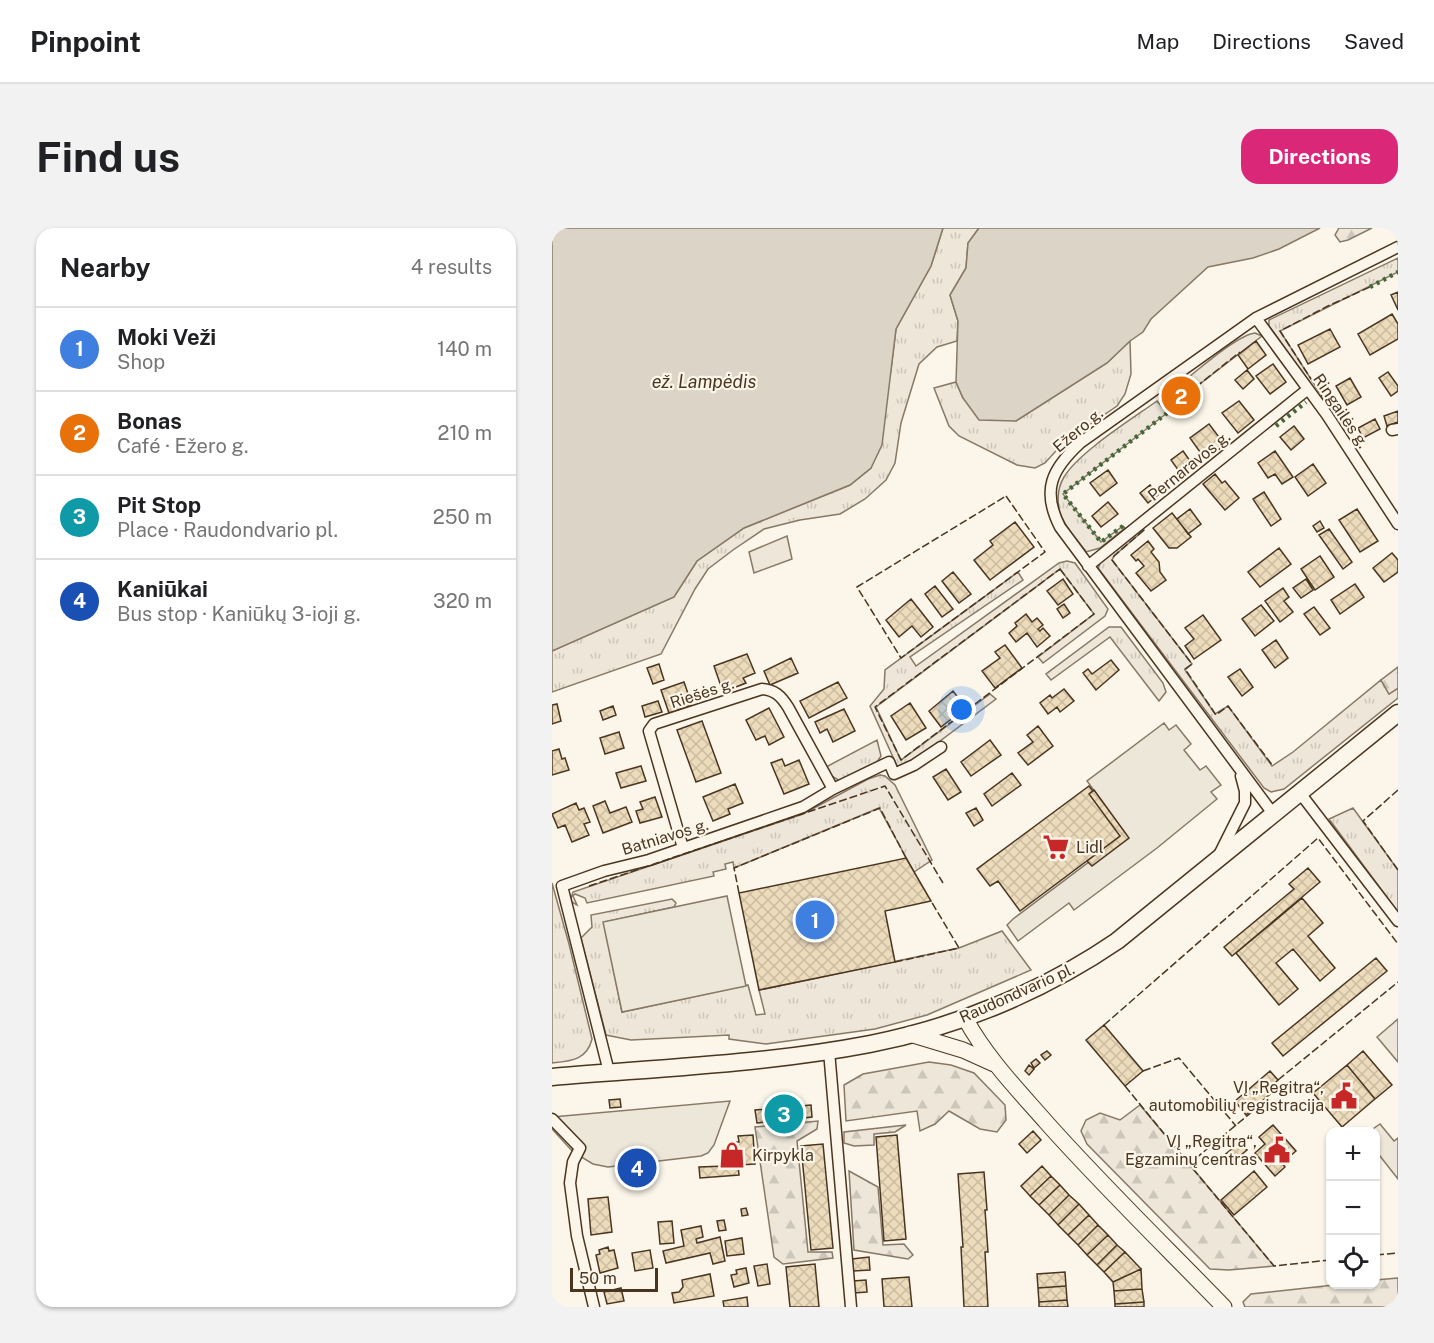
<!DOCTYPE html>
<html lang="en">
<head>
<meta charset="utf-8">
<style>
	body { margin:0; font-family:"Public Sans",sans-serif; background:#f2f2f2; color:#202124 }
	.controls { position:absolute; right:18px; bottom:18px; display:grid; overflow:hidden; border-radius:12px; box-shadow:0 2px 4px #0004 }
	.controls button { width:54px; height:54px; display:grid; place-items:center; padding:0; border:0; border-bottom:2px solid #e0e0e0; background:#fff; color:#202124; font:30px sans-serif }
	.scale { position:absolute; left:18px; bottom:15px; width:88px; box-sizing:border-box; padding-left:6px; border:3px solid #4a3520; border-top:0; font-size:16px; line-height:21px; white-space:nowrap; color:#4a3520; -webkit-text-stroke:4px #fbf6e9; paint-order:stroke }
	.you { position:absolute; left:410px; top:482px; width:21px; height:21px; margin:-15px; border:4px solid #fff; border-radius:50%; background:#1a73e8; box-shadow:0 0 0 9px #1a73e833 }
	.badge { display:grid; place-items:center; width:39px; height:39px; border-radius:50%; background:#db2777; color:#fff; font-size:20px; font-weight:700 }
	.pin { position:absolute; translate:-50% -50%; border:3px solid #fff; box-shadow:0 2px 6px #0006 }
	.list { margin:0; padding:0; list-style:none }
	h2 { display:flex; justify-content:space-between; align-items:center; height:78px; margin:0; padding:0 24px; font-size:26px }
	h2 small { font-size:20px; font-weight:400; color:#757577 }
	.list li { display:grid; grid-template-columns:39px 1fr auto; gap:18px; align-items:center; box-sizing:border-box; height:84px; padding:0 24px; border-top:2px solid #e0e0e0 }
	.list b { display:block; font-size:22px; white-space:nowrap }
	.list p { margin:0; font-size:20px; white-space:nowrap; color:#757577 }
	.list em { font-size:20px; font-style:normal; color:#757577 }
	.icon { flex:none; width:33px; height:33px; fill:none; stroke:currentColor; stroke-width:2; stroke-linecap:round; stroke-linejoin:round }
	.map { position:relative; flex:none; width:846px; height:1079px; overflow:hidden; border-radius:18px }
	header { display:flex; align-items:center; gap:36px; box-sizing:border-box; height:84px; padding:0 30px; background:#fff; border-bottom:2px solid #e0e0e0 }
	header strong { font-size:28px }
	nav { display:flex; gap:33px; margin-inline-start:auto; font-size:21px }
	.intro { display:flex; align-items:center; justify-content:space-between; box-sizing:border-box; height:144px; padding:0 36px }
	h1 { margin:0; font-size:42px }
	.button { padding:15px 27px; border-radius:18px; background:#db2777; color:#fff; font-size:21px; font-weight:700 }
	main { display:flex; gap:36px; padding:0 36px }
	aside { flex:1; background:#fff; border-radius:18px; box-shadow:0 2px 4px #0004 }
	.map>svg:first-child { display:block }
	.grass { fill:url(#grass-tufts); stroke:#887966; stroke-width:1.5 }
	.forest { fill:url(#forest-firs); stroke:#887966; stroke-width:1.5 }
	.garden { fill:#ede6d9; stroke:#887966; stroke-width:1.5 }
	.parking { fill:#ede7d9; stroke:#887966; stroke-width:1.5 }
	.water { fill:#dcd4c6; stroke:#887966; stroke-width:1.5 }
	.building { fill:url(#building-cross-hatch); stroke:#4a3520; stroke-width:1.5 }
	.lines { fill:none; stroke-linecap:round; stroke-linejoin:round }
	.minor-casing { stroke:#4a3520; stroke-width:13 }
	.secondary-casing { stroke:#4a3520; stroke-width:17 }
	.primary-casing { stroke:#4a3520; stroke-width:19 }
	.minor { stroke:#fbf6e9; stroke-width:10 }
	.secondary { stroke:#fbf6e9; stroke-width:15 }
	.primary { stroke:#fbf6e9; stroke-width:16 }
	.hedge { stroke:#436837; stroke-width:4.5; stroke-dasharray:3 4.5; stroke-linecap:butt }
	.fence { stroke:#4a3520; stroke-width:1.5; stroke-dasharray:8 3; stroke-linecap:butt }
	.labels { text-anchor:middle; dominant-baseline:central; stroke-width:4.5; stroke-linejoin:round; paint-order:stroke }
	.street-label { font-size:16px; fill:#4a3520; stroke:#fbf6e9 }
	.poi-label { font-size:16px; fill:#4a3520; stroke:#fbf6e9; text-anchor:start }
	.water-label { font-size:18px; font-style:italic; fill:#4a3520; stroke:#fbf6e9 }
</style>
</head>
<body>
<header>
<strong>Pinpoint</strong>
<nav><a>Map</a><a>Directions</a><a>Saved</a></nav>
</header>
<div class="intro"><h1>Find us</h1><a class="button">Directions</a></div>
<main>
<aside>
<h2>Nearby<small>4 results</small></h2>
<ul class="list">
<li><span class="badge" style="background:#3f7fe0">1</span><div><b>Moki Veži</b><p>Shop</p></div><em>140 m</em></li>
<li><span class="badge" style="background:#e8710a">2</span><div><b>Bonas</b><p>Café · Ežero g.</p></div><em>210 m</em></li>
<li><span class="badge" style="background:#0f9aa8">3</span><div><b>Pit Stop</b><p>Place · Raudondvario pl.</p></div><em>250 m</em></li>
<li><span class="badge" style="background:#1a4fb4">4</span><div><b>Kaniūkai</b><p>Bus stop · Kaniūkų 3-ioji g.</p></div><em>320 m</em></li>
</ul>
</aside>
<div class="map">
<svg width="846" height="1079" viewBox="0 0 846 1079">
	<defs>
		<pattern id="grass-tufts" width="24" height="20" patternUnits="userSpaceOnUse" patternTransform="scale(1.5)"><rect width="24" height="20" fill="#ede6d9"/><path d="M3 7l-1-3M5 7V3M7 7l1-3M15 17l-1-3M17 17v-4M19 17l1-3" fill="none" stroke="#cdc6ba"/></pattern>
		<pattern id="forest-firs" width="22" height="20" patternUnits="userSpaceOnUse" patternTransform="scale(1.5)"><rect width="22" height="20" fill="#ede6d9"/><path d="M5 1l3.5 6h-7zM16 11l3.5 6h-7z" fill="#cdc6ba"/></pattern>
		<pattern id="building-cross-hatch" width="8" height="8" patternUnits="userSpaceOnUse" patternTransform="scale(1.5)"><rect width="8" height="8" fill="#ecdcbc"/><path d="M0 0l8 8M0 8l8-8" fill="none" stroke="#ccbda1"/></pattern>
	</defs>
	<rect width="100%" height="100%" fill="#fbf6e9"/>
	<path class="grass" d="M391 0H427L416 15 414 40 398 67 406 93 405 113 385 119 367 136 349 195 343 235 334 252 313 271 288 286 248 292 212 301 181 322 156 341 143 361 109 426 0 464V423L122 369 145 333 192 300 298 257 319 240 339 142 344 101 379 38Z
		M846 30V44L728 103 779 182 775 180 717 98V92Z
		M703 105 710 108 635 166 628 156C644 144 685 107 703 105Z
		M578 113 579 146 573 166 565 178 512 214 493 235 483 240 465 237 407 208 397 198 382 160 404 154 411 170 464 193 555 135Z
		M605 173 615 185 511 266 549 314 571 298 573 300 548 320 534 324C525 311 510 296 507 281 505 270 506 259 512 249 527 224 580 191 605 173Z
		M590 299 592 302 562 328 560 332 640 436 633 442 663 486 676 478 720 538 741 524 829 452 837 466 846 460V470L732 561 719 564 712 560 546 340 550 331Z
		M515 333 523 335 556 381 553 388 491 435 486 429 542 386 508 341 324 479 349 532 438 466 444 471 360 534 350 539 345 538 318 478 332 461 333 442 466 344 471 352 358 429 364 438 507 335Z
		M557 399H569L611 455 614 464 607 473 558 409 499 452 494 446Z
		M325 512 329 528 325 534 288 553 278 547 274 539Z
		M328 547 333 548 343 557 380 632 362 644 327 580 182 640 181 634 173 636 174 641 161 644 162 648 35 675 33 670 23 666 21 668 25 677 18 673 21 664 251 586 316 551Z
		M801 580 846 642V684L777 591Z
		M0 655 17 716 40 811C35 832 19 833 0 835Z
		M120 671 124 675 122 679 52 694 70 784 196 757 204 787 213 786 207 762 407 720 450 703 479 742 375 787 323 801 214 816 177 811V807L79 812 54 807 29 710 40 699 39 687Z"/>
	<path class="forest" d="M787 0H820L796 12 788 14 783 7Z
		M846 439V460L837 466 829 452Z
		M377 834 399 837 422 845 453 877 454 892 445 904 428 901 397 883 383 896 368 903 365 883 294 893 292 857 311 846Z
		M588 877 722 1038 677 1042 658 1041 535 916 529 903 534 892 548 885 568 892Z
		M266 893 265 901 245 913 256 1024H280L281 1030 231 1036 222 1029 203 899Z
		M354 897 343 904 322 906V917L302 918 292 915V904Z
		M297 943 326 959 331 1017 352 1016 361 1027 356 1031 302 1022Z
		M846 1050V1079H693L691 1074 699 1066 782 1057 824 1056V1052Z"/>
	<path class="garden" d="M235 308 240 331 202 345 197 324Z"/>
	<path class="parking" d="M612 495 617 502 624 497 639 516 632 522 648 542 654 538 669 557 659 564 665 571 605 620 522 682 517 675 466 713 455 697 461 691 574 606 535 553Z
		M175 668 194 758 70 784 51 694Z
		M846 791V834L825 809Z
		M178 873 162 917 156 925 149 928 56 939 41 936 21 924 0 901V889Z
		M828 896 842 913 846 910V951L824 923V904L818 903Z"/>
	<path class="water" d="M0 0H391L379 38 344 101 330 217 319 240 298 257 192 300 145 333 122 369 0 423Z
		M427 0H768L727 21 701 30 656 39 599 91 591 104 578 113 555 135 464 193 427 192 411 170 404 154 406 93 398 67 414 40 416 15Z"/>
	<path class="building" d="M846 64V82L839 67Z
		M840 86 846 96V111L818 127 806 106Z
		M778 101 788 119 756 136 746 117Z
		M704 113 714 127 696 141 686 127Z
		M721 136 734 154 718 166 704 148Z
		M695 142 702 151 691 161 683 152Z
		M836 144 846 158V163L839 168 827 150Z
		M798 150 809 169 795 177 784 158Z
		M635 166 646 178 632 189 622 176Z
		M687 173 702 192 686 205 670 185Z
		M846 183V194L835 198 832 188Z
		M823 191 828 201 811 210 806 200Z
		M657 196 673 217 653 231 638 210Z
		M742 198 752 211 739 222 728 209Z
		M631 223 641 237 629 246 619 232Z
		M723 223 741 249 730 256 723 246 716 250 706 235Z
		M761 236 774 255 756 268 743 249Z
		M556 242 565 255 548 268 538 255Z
		M663 246 670 255 673 253 687 270 673 282 651 256Z
		M598 257 606 267 596 275 588 265Z
		M712 264 729 291 719 298 701 271Z
		M556 274 566 286 549 299 540 288Z
		M638 281 649 296 636 306 625 291Z
		M805 281 826 313 808 324 787 292Z
		M620 285 639 309 625 320H617L601 300Z
		M768 293 772 300 765 304 761 298Z
		M463 294 482 319 438 352 422 332 441 317 438 313Z
		M777 301 800 334 791 341 767 307Z
		M596 313 602 321 599 324 607 334 608 344 614 352 599 363 584 345 592 338 586 331 584 333 579 327Z
		M727 320 739 336 708 359 696 344Z
		M840 325 846 332V344L832 354 821 340Z
		M768 328 782 349 763 362 749 341Z
		M401 344 419 366 407 375 390 353Z
		M511 351 521 366 506 377 495 363Z
		M754 351 761 362 749 370 741 360Z
		M803 356 812 369 788 386 779 372Z
		M383 358 401 381 390 389 373 366Z
		M731 360 737 369 732 373 741 384 728 394 713 373Z
		M359 371 381 399 369 409 360 398 347 409 334 392Z
		M512 376 518 385 511 390 505 381Z
		M709 377 722 393 703 408 690 391Z
		M762 379 778 400 768 407 752 386Z
		M474 386 480 394 485 390 491 397 486 401 488 403 491 400 498 408 485 419 475 405 464 414 457 405 465 398 463 395Z
		M651 387 669 412 642 431 633 418 642 411 633 400Z
		M724 412 736 430 723 440 710 422Z
		M453 417 470 440 443 460 430 443 448 430 443 424Z
		M195 426 203 445 191 450 194 455 171 464 162 438Z
		M239 430 246 445 218 457 212 443Z
		M559 432 567 442 544 462 531 445 536 441 540 446Z
		M107 436 112 452 101 456 95 440Z
		M688 441 701 459 690 468 676 449Z
		M132 454 140 477 117 485 109 462Z
		M286 454 295 470 257 490 248 473Z
		M512 461 522 473 508 484 505 479 496 486 488 475 498 467 500 470Z
		M401 463 414 480 389 499 377 483Z
		M106 473 110 484 93 489 90 478Z
		M358 475 374 500 354 512 339 488Z
		M5 476 9 493 0 496V477Z
		M61 478 64 487 51 492 48 483Z
		M217 480 232 509 217 517 213 508 204 512 194 492Z
		M292 481 303 503 281 514 275 501 268 505 263 494Z
		M150 493 169 545 144 554 125 502Z
		M486 498 501 518 476 537 466 525 481 514 475 507Z
		M67 504 72 520 53 526 48 510Z
		M438 512 449 527 419 548 409 534Z
		M7 521 10 531 13 530 17 542 0 547V523Z
		M230 531 233 538 247 532 257 556 232 566 219 535Z
		M89 538 94 553 69 560 64 545Z
		M394 541 409 564 396 572 381 549Z
		M460 545 469 557 440 578 432 566Z
		M183 556 191 575 176 581 178 586 161 593 151 569Z
		M537 558 541 563 537 566 568 608 468 683 446 653 438 658 425 641Z
		M542 562 577 610 540 638 535 633 568 608 537 566Z
		M103 569 110 589 88 595 84 583 91 581 88 574Z
		M53 573 58 585 74 579 80 594 51 605 41 578Z
		M24 575 27 582 32 580 38 594 32 596 37 607 20 614 13 597 6 600 0 586Z
		M424 580 431 592 422 598 414 585Z
		M354 630 379 673 333 683 343 734 207 762 187 665Z
		M756 640 768 654 680 728 672 719 742 661 737 656Z
		M750 670 771 695 756 708 783 740 768 753 741 721 724 735 746 761 727 777 684 725Z
		M824 730 835 743 731 828 720 815Z
		M552 797 591 843 573 858 534 812Z
		M495 823 499 827 493 832 489 827Z
		M811 823 840 857 823 871 795 837Z
		M484 831 488 835 482 840 479 835Z
		M477 837 482 841 477 847 473 843Z
		M795 837 823 871 790 899 761 865Z
		M718 843 726 852 720 858 723 862 694 887 683 873Z
		M68 871 69 879 58 880 57 872Z
		M259 877 260 889 205 895 203 882Z
		M721 897 744 923 730 935 733 939 723 948 703 925 713 916 707 909Z
		M481 903 489 912 475 925 467 916Z
		M201 907 203 936 186 937 187 947 148 950 147 939 174 938 173 920H183L182 914H187L186 908Z
		M345 907 354 1011 332 1013 324 909Z
		M688 914 695 922 677 937 670 929Z
		M271 916 281 1020 259 1022 249 918Z
		M490 938 499 948 478 968 469 958Z
		M702 943 715 959 682 987 669 972Z
		M432 944 435 982H433L436 1024H433L436 1079H412L409 1019H411L406 946Z
		M499 948 508 957 487 977 478 968Z
		M508 957 517 967 497 987 487 977Z
		M517 967 527 976 506 997 497 987Z
		M56 969 60 1004 39 1007 36 971Z
		M527 976 537 987 516 1007 506 997Z
		M194 980 196 987 190 988 189 981Z
		M537 987 546 997 526 1017 516 1007Z
		M172 992 174 1002 167 1003 165 993Z
		M120 993 122 1015 108 1016 106 994Z
		M546 997 556 1007 535 1027 526 1017Z
		M149 998 151 1009 144 1011 145 1015 168 1009 173 1033 161 1036 158 1025 114 1035 111 1023 132 1018 129 1002Z
		M556 1007 565 1017 545 1037 535 1027Z
		M190 1010 192 1026 175 1028 173 1013Z
		M565 1017 573 1024 552 1044 545 1037Z
		M56 1019 57 1023 62 1022 66 1040 48 1045 44 1027 48 1026 47 1022Z
		M98 1022 101 1040 83 1043 80 1025Z
		M573 1024 589 1041 561 1054 552 1044Z
		M317 1029 318 1042 301 1043 300 1031Z
		M215 1036 218 1056 206 1058 202 1038Z
		M263 1036 267 1079H238L234 1039Z
		M194 1040 197 1055 182 1059 179 1047 185 1046 184 1042Z
		M589 1041 590 1061 562 1063 561 1054Z
		M513 1044 514 1058 486 1060 485 1046Z
		M158 1046 162 1068 122 1075 120 1065 127 1064 131 1059 130 1052Z
		M357 1049 360 1079H332L330 1051Z
		M314 1052 315 1064 302 1065 301 1053Z
		M514 1058 515 1072 487 1074 486 1060Z
		M69 1060 72 1073 55 1076 52 1064Z
		M590 1061 592 1074 563 1076 562 1063Z
		M195 1069 196 1079H172L171 1073Z
		M515 1072 516 1079H487V1074Z
		M592 1074V1079H563V1076Z"/>
	<g class="lines">
		<g class="minor-casing">
			<path id="minor" d="M704 90 775 187 846 296
				M840 202 846 201
				M536 338 756 161
				M748 565 846 693
				M722 587 508 299C489 262 500 241 528 215L704 90 846 19
				M131 620 97 503 102 496 210 461C223 462 229 468 236 479L281 561
				M667 627 693 575V563L689 548
				M277 823 299 1079
				M57 844 10 658 52 643 97 632 251 579 281 561 337 534 342 546 362 537 389 519
				M0 891 28 920 21 934 18 955 25 1008 42 1079"/>
		</g>
		<g class="secondary-casing">
			<path id="secondary" d="M413 790C434 829 465 861 494 894 551 958 613 1018 672 1079
				M358 806 411 822 442 836"/>
		</g>
		<g class="primary-casing">
			<path id="primary" d="M0 849C106 840 214 836 318 816 405 799 492 763 565 713L846 485"/>
		</g>
		<use href="#minor" class="minor"/>
		<use href="#secondary" class="secondary"/>
		<use href="#primary" class="primary"/>
		<path class="hedge" d="M818 59 846 44
			M724 198 754 174
			M571 298 549 314 511 266 615 185"/>
		<path class="fence" d="M635 166 688 124
			M790 177 779 182 728 103 776 78 818 59
			M454 268 493 324 349 430 305 359Z
			M592 302 562 328 560 332 640 436 633 441 664 487 676 478 721 538
			M508 341 542 386 349 532 323 479Z
			M846 562 811 593 846 642
			M37 658 333 558 391 655
			M187 665 182 640 328 580 354 630
			M343 734 407 720 379 673
			M552 797 766 610 846 716
			M591 843 627 830 684 898
			M726 852 846 754
			M573 858 637 936
			M706 876 707 878 637 936 722 1038 778 1032
			M824 1027 846 1025"/>
	</g>
	<defs>
		<g id="supermarket-bare" transform="scale(2.07)"><path d="M-6-5.5h2.5l.6 2H6L4.5 2H-2.5L-4.4-4H-6ZM-1.5 3.2a1.3 1.3 0 1 0 .1 0ZM3 3.2a1.3 1.3 0 1 0 .1 0Z" fill="#c62828" stroke="#fbf6e9" stroke-width="2.5" paint-order="stroke"/></g>
		<g id="civic-bare" transform="scale(2.07)"><path d="M-.6-6.5H3V-4.5H.6V-3L4-1V1h2V6H-6V1h2V-1L-.6-3ZM-1.2 2.5V6h2.4V2.5Z" fill="#c62828" stroke="#fbf6e9" stroke-width="2.5" paint-order="stroke"/></g>
		<g id="shop-bare" transform="scale(2.07)"><path d="M-5-2.5h2.3a2.7 3.5 0 0 1 5.4 0H5L5.5 6h-11ZM-1.5-2.5h3a1.5 2.3 0 0 0-3 0Z" fill="#c62828" stroke="#fbf6e9" stroke-width="2.5" paint-order="stroke"/></g>
	</defs>
	<g fill-rule="evenodd">
		<use href="#supermarket-bare" x="504" y="619"/>
		<use href="#civic-bare" x="792" y="868"/>
		<use href="#civic-bare" x="725" y="922"/>
		<use href="#shop-bare" x="180" y="927"/>
	</g>
	<g class="labels">
		<g class="street-label">
			<text transform="translate(789 183) rotate(56)">Ringailės g.</text>
			<text transform="translate(526 202) rotate(-40)">Ežero g.</text>
			<text transform="translate(637 238) rotate(-39)">Pernaravos g.</text>
			<text transform="translate(150 465) rotate(-18)">Riešės g.</text>
			<text transform="translate(113 609) rotate(-17)">Batniavos g.</text>
			<text transform="translate(465 765) rotate(-24)">Raudondvario pl.</text>
		</g>
		<g class="poi-label">
			<text x="524" y="619">Lidl</text>
			<text x="772" y="859" text-anchor="end">VĮ „Regitra“,<tspan x="772" dy="18">automobilių registracija</tspan></text>
			<text x="705" y="913" text-anchor="end">VĮ „Regitra“,<tspan x="705" dy="18">Egzaminų centras</tspan></text>
			<text x="200" y="927">Kirpykla</text>
		</g>
		<g class="water-label">
			<text x="152" y="153">ež. Lampėdis</text>
		</g>
	</g>
</svg>
<div class="controls">
<button>+</button>
<button>−</button>
<button><svg class="icon" aria-label="locate" viewBox="0 0 24 24"><circle cx="12" cy="12" r="6"/><path d="M12 2v4M12 18v4M2 12h4M18 12h4"/></svg></button>
</div>
<div class="scale">50 m</div>
<div class="you"></div>
<div class="pin badge" style="left:263px;top:692px;background:#3f7fe0">1</div>
<div class="pin badge" style="left:629px;top:168px;background:#e8710a">2</div>
<div class="pin badge" style="left:232px;top:886px;background:#0f9aa8">3</div>
<div class="pin badge" style="left:85px;top:940px;background:#1a4fb4">4</div>
</div>
</main>
</body>
</html>
